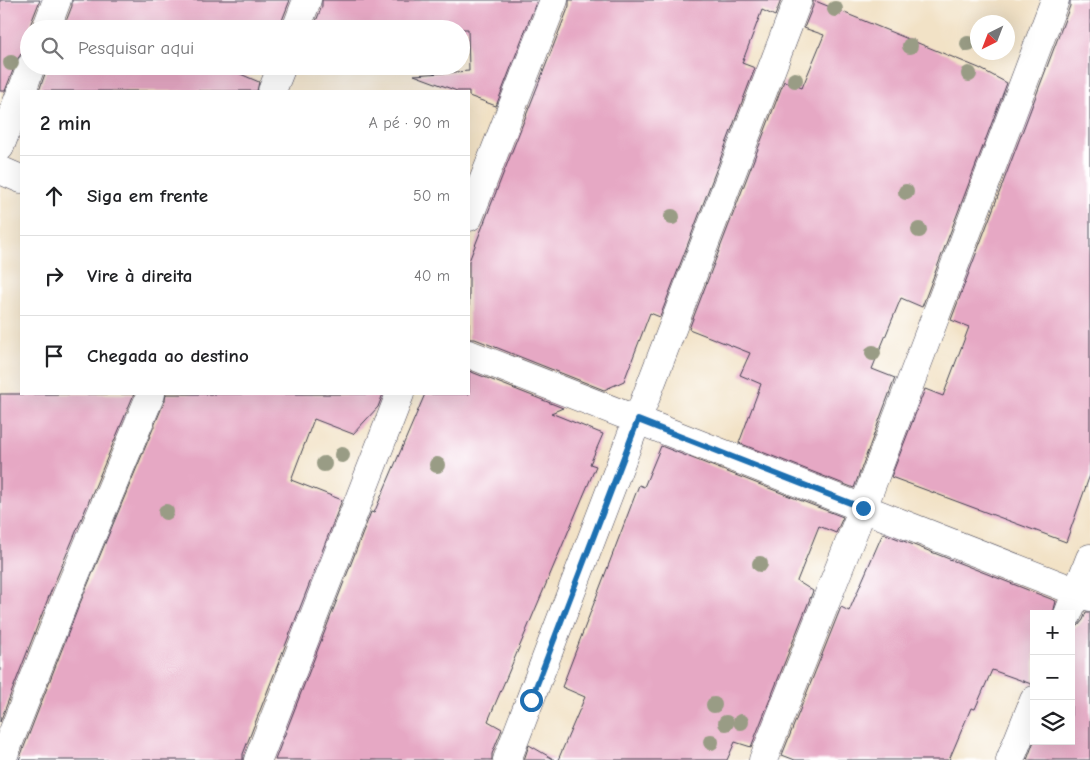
<!DOCTYPE html>
<html lang="pt">
<head>
<meta charset="utf-8">
<style>
	body { margin:0; font-family:"Comic Neue",sans-serif; background:#f6f6f6; color:#202124 }
	.controls { position:absolute; right:15px; bottom:15px; display:grid; overflow:hidden; border-radius:0px; box-shadow:0 5px 20px #0002 }
	.controls button { width:45px; height:45px; display:grid; place-items:center; padding:0; border:0; border-bottom:1px solid #e0e0e0; background:#fff; color:#202124; font:25px sans-serif }
	.compass { position:absolute; left:970px; top:15px; width:45px; height:45px; border-radius:50%; background:#fff; box-shadow:0 5px 20px #0002; rotate:222deg }
	.stop { position:absolute; width:15px; height:15px; margin:-11px; border:4px solid #1f6fb2; border-radius:50%; background:#fff }
	.stop.end { background:#1f6fb2; border-color:#fff; box-shadow:0 1px 5px #0008 }
	.list { margin:0; padding:0; list-style:none }
	h2 { display:flex; justify-content:space-between; align-items:center; height:65px; margin:0; padding:0 20px; font-size:21px }
	h2 small { font-size:16px; font-weight:400; color:#757577 }
	.list li { display:grid; grid-template-columns:32px 1fr auto; gap:15px; align-items:center; box-sizing:border-box; height:80px; padding:0 20px; border-top:1px solid #e0e0e0 }
	.list b { display:block; font-size:19px; white-space:nowrap }
	.list em { font-size:16px; font-style:normal; color:#757577 }
	.icon { flex:none; width:28px; height:28px; fill:none; stroke:currentColor; stroke-width:2; stroke-linecap:round; stroke-linejoin:round }
	.map { position:relative; flex:none; width:1090px; height:760px; overflow:hidden }
	.search { position:absolute; background:#fff; box-shadow:0 5px 20px #0002; left:20px; top:20px; width:450px; height:55px; display:flex; align-items:center; gap:12px; box-sizing:border-box; padding:0 18px; border-radius:28px; color:#757577; font-size:19px }
	.panel { position:absolute; background:#fff; box-shadow:0 5px 20px #0002; left:20px; top:90px; width:450px; height:305px; border-radius:0px }
	.map>svg:first-child { display:block }
	.building { fill:#e6a8c4 }
	.lines { fill:none; stroke-linecap:round; stroke-linejoin:round }
	.minor-casing { stroke:#413f50; stroke-width:29 }
	.minor { stroke:#fff; stroke-width:28 }
	.tree { fill:#999c85 }
	.route { stroke:#1f6fb2; stroke-width:6 }
</style>
</head>
<body>
<div class="map">
<svg width="1090" height="760" viewBox="0 0 1090 760">
	<rect width="100%" height="100%" fill="#fff"/>
	<filter id="ink" filterUnits="userSpaceOnUse"><feTurbulence type="fractalNoise" baseFrequency=".02" numOctaves="2"/><feDisplacementMap in="SourceGraphic" scale="10" xChannelSelector="R" yChannelSelector="G"/><feConvolveMatrix kernelMatrix="1 2 1 2 8 2 1 2 1" color-interpolation-filters="sRGB"/></filter>
	<filter id="wash" filterUnits="userSpaceOnUse"><feTurbulence type="fractalNoise" baseFrequency=".0096" numOctaves="4" result="noise"/><feDisplacementMap in="SourceGraphic" scale="20" xChannelSelector="R" yChannelSelector="G"/><feGaussianBlur stdDeviation="1.12" result="paint"/><feColorMatrix in="noise" values="0 0 0 0 0 0 0 0 0 0 0 0 0 0 0 0 0 1.4 0 .05"/><feComposite in="paint" operator="in"/></filter>
	<g filter="url(#wash)">
		<rect width="100%" height="100%" fill="#f2e2c6"/>
		<g id="blocks">
			<path class="building" d="M0 0H40L31 23V29H29V51L21 54 17 60 5 91H0Z
				M72 0H290L281 23V29H63L72 6Z
				M322 0H537L496 106 469 96V91H457L414 75 469 71 468 29H313L322 6Z
				M569 0H781L775 16 762 10 742 63 755 68 660 317 650 313 624 381 604 390 475 339H469V261L569 6Z
				M813 0 979 68 1007 83 922 307 901 298 872 369 895 378 854 488 739 443 761 384 740 375 750 353 689 329 784 81 802 88 824 35 804 28 813 6Z
				M1070 0H1090V475L1066 542 891 477 925 389 943 396 969 327 951 320 1070 6Z
				M46 66H222L259 82 257 91H39L46 71Z
				M469 371 563 408 551 413 603 434 590 464 596 466 488 721 502 729 492 754V760H275L371 512 374 513 425 394H469Z
				M0 394H134L49 596 0 722Z
				M166 394H383L378 407 353 434 314 419 291 480 342 500 243 754V760H19L78 608 165 400Z
				M661 446 843 517 836 533 819 526 797 581 813 591 751 747 735 742 727 760H558L585 697 562 687 639 485 644 487Z
				M883 533 1056 601 1053 614H1034V685L992 670 975 709 971 708 949 760H795L782 755 841 607 849 611Z
				M1086 612H1090V760H1027L1034 741H1071V629L1078 626 1083 620Z
				M529 745 555 760H524Z"/>
		</g>
	</g>
	<g filter="url(#ink)">
		<use href="#blocks" fill-opacity="0" stroke="#413f50" stroke-width="1"/>
		<g class="lines">
			<g class="minor-casing">
				<path id="minor" d="M46 29 57 0
					M296 29 307 0
					M22 91 31 66
					M272 91 282 66
					M0 147 21 92
					M0 170 21 179
					M469 217 554 0
					M469 354 1090 597
					M1068 614 1090 558
					M2 760 64 602 151 394
					M258 760 400 394
					M507 760 798 0
					M763 760 863 508 1055 0
					M1010 760 1034 700"/>
			</g>
			<use href="#minor" class="minor"/>
		</g>
		<g class="tree">
			<circle cx="835" cy="9" r="8"/>
			<circle cx="968" cy="44" r="8"/>
			<circle cx="910" cy="46" r="8"/>
			<circle cx="11" cy="63" r="8"/>
			<circle cx="969" cy="74" r="8"/>
			<circle cx="795" cy="80" r="8"/>
			<circle cx="906" cy="192" r="8"/>
			<circle cx="672" cy="217" r="8"/>
			<circle cx="919" cy="230" r="8"/>
			<circle cx="873" cy="353" r="8"/>
			<circle cx="342" cy="455" r="8"/>
			<circle cx="324" cy="464" r="8"/>
			<circle cx="437" cy="465" r="8"/>
			<circle cx="166" cy="512" r="8"/>
			<circle cx="760" cy="564" r="8"/>
			<circle cx="714" cy="705" r="8"/>
			<circle cx="741" cy="722" r="8"/>
			<circle cx="726" cy="723" r="8"/>
			<circle cx="711" cy="742" r="8"/>
		</g>
	</g>
	<g class="lines" filter="url(#ink)">
		<path class="route" d="M531 700 638 420 863 508"/>
	</g>
</svg>
<div class="controls">
<button>+</button>
<button>−</button>
<button><svg class="icon" aria-label="layers" viewBox="0 0 24 24"><path d="M12 4l9 5-9 5-9-5zM3 14l9 5 9-5"/></svg></button>
</div>
<svg class="compass" viewBox="-18 -18 36 36"><path d="M0-13l5 13h-10z" fill="#e53935"/><path d="M0 13l5-13h-10z" fill="#757577"/></svg>
<div class="stop" style="left:531px;top:700px"></div>
<div class="stop end" style="left:863px;top:508px"></div>
<div class="search"><svg class="icon" aria-label="search" viewBox="0 0 24 24"><circle cx="10" cy="10" r="6"/><path d="M15 15l6 6"/></svg>Pesquisar aqui</div>
<section class="panel">
<h2>2 min<small>A pé · 90 m</small></h2>
<ul class="list">
<li><svg class="icon" aria-label="ahead" viewBox="0 0 24 24"><path d="M12 20V5M6 11l6-6 6 6"/></svg><div><b>Siga em frente</b></div><em>50 m</em></li>
<li><svg class="icon" aria-label="right" viewBox="0 0 24 24"><path d="M7 20v-9h11M14 6l5 5-5 5"/></svg><div><b>Vire à direita</b></div><em>40 m</em></li>
<li><svg class="icon" aria-label="arrive" viewBox="0 0 24 24"><path d="M6 21V4h12l-3 4 3 4H6"/></svg><div><b>Chegada ao destino</b></div></li>
</ul>
</section>
</div>
</body>
</html>
